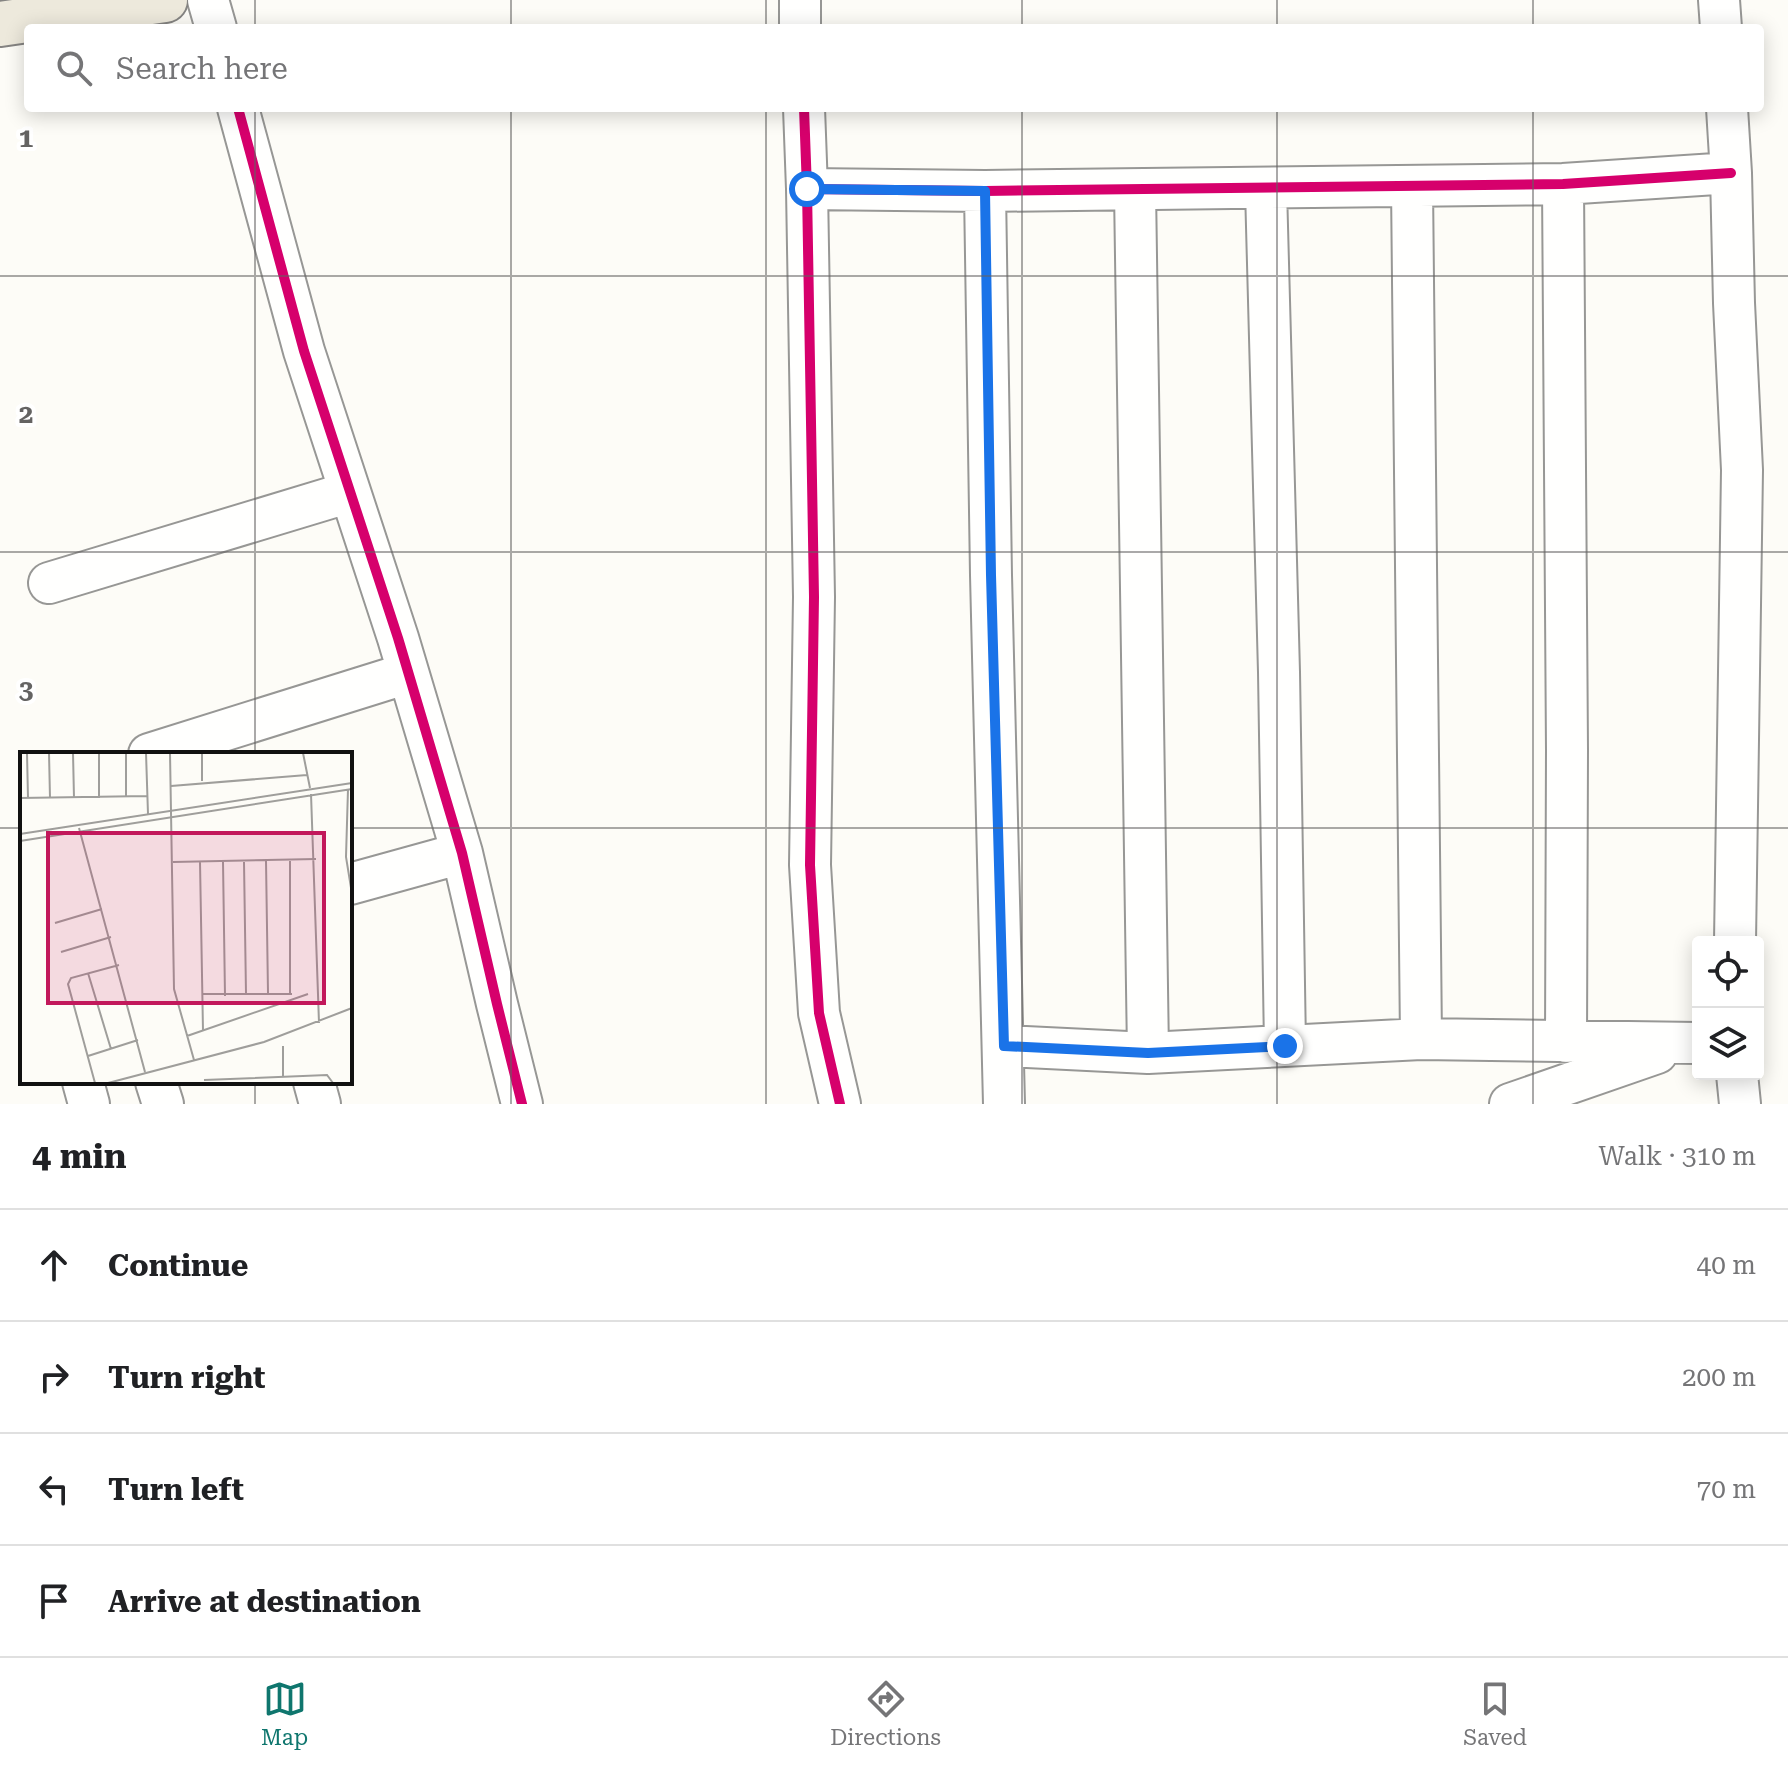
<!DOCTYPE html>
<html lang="en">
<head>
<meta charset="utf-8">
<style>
	body { margin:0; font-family:"Roboto Serif",serif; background:#f6f6f6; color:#202124 }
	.controls { position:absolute; right:24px; bottom:24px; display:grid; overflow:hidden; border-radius:8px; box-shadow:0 4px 20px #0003 }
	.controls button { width:72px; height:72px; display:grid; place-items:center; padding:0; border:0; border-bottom:2px solid #e0e0e0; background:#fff; color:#202124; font:40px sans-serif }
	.stop { position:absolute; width:24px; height:24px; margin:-18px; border:6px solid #1a73e8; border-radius:50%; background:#fff }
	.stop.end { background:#1a73e8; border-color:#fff; box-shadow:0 2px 8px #0008 }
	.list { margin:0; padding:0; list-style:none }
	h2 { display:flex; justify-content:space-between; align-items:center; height:104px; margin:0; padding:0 32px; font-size:34px }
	h2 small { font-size:26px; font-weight:400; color:#757577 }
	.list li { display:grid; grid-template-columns:52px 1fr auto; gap:24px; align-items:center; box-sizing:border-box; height:112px; padding:0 32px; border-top:2px solid #e0e0e0 }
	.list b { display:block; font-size:30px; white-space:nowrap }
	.list em { font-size:26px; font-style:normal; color:#757577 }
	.icon { flex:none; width:44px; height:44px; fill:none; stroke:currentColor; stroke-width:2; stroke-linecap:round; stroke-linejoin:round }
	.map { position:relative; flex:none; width:1788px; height:1104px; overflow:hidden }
	.search { position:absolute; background:#fff; box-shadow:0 4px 20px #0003; left:24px; right:24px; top:24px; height:88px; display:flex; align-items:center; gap:20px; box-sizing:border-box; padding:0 28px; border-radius:8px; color:#757577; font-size:30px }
	.sheet { height:552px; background:#fff }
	nav { display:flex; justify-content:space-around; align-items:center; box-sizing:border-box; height:112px; border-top:2px solid #e0e0e0; background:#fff; font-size:22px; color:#757577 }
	nav a { display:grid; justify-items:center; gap:4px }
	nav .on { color:#0f766e }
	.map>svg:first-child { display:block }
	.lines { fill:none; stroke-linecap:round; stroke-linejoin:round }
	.minor-casing { stroke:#979795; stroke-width:44 }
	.major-casing { stroke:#858482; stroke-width:48 }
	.minor { stroke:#fffffe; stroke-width:40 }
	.major { stroke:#ede9dc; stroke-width:44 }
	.cycleway-casing { stroke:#fff; stroke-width:15 }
	.cycleway { stroke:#d6006c; stroke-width:10 }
	.route { stroke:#1a73e8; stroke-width:10 }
	.grid { fill:none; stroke:#646362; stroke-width:2; stroke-opacity:0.55 }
	.inset-road { fill:none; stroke:#9f9e9b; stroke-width:2 }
	.view { fill:#c2185b; fill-opacity:0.15; stroke:#c2185b; stroke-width:4 }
	.inset-edge { fill:none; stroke:#111; stroke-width:4 }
	.grid-label { font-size:26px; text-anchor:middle; font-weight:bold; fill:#646362; stroke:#fff; stroke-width:8; stroke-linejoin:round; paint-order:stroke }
</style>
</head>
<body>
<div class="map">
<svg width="1788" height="1104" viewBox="0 0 1788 1104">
	<rect width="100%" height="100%" fill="#fdfcf7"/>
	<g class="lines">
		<g class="minor-casing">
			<path id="minor" d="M208 0 216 28
				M1719 0 1721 28
				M800 28V0
				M238 108 304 351 398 638 462 853 497 1004 522 1104
				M804 108 807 189 814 597 810 865 819 1013 840 1104
				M1727 108 1731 173 1734 303 1742 470 1735 942
				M1563 184 1567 750 1566 1042
				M1412 186 1421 1039
				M807 189 985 191 1563 184 1731 173
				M1266 189 1279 672 1285 1046
				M1135 190 1148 1053
				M985 191 991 575 1004 1104
				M49 583 350 492
				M149 754 408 673
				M350 884 462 853
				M1004 1046 1148 1053 1421 1039 1698 1043
				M1737 1074 1740 1104
				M83 1082 89 1104
				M156 1082 163 1104
				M314 1082 320 1104
				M1510 1104 1657 1053"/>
		</g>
		<g class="major-casing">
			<path id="major" d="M0 24 165 0"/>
		</g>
		<use href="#minor" class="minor"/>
		<use href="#major" class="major"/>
		<g class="cycleway-casing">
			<path id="cycleway" d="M238 108 304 351 398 638 462 853 497 1004 522 1104
				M804 108 807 189 814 597 810 865 819 1013 840 1104
				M807 189 985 191 1563 184 1731 173"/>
		</g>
		<use href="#cycleway" class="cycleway"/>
	</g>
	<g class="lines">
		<path class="route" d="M807 189 985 191 991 575 1004 1046 1148 1053 1285 1046"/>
	</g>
	<path class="grid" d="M255 0V28M511 0V28M766 0V28M1022 0V28M1277 0V28M1533 0V28M255 108V754M511 108V1104M766 108V1104M1022 108V1104M1277 108V1104M1533 108V1104M0 276H1788M0 552H1788M0 828H22M350 828H1788M255 1082V1104"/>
	<g transform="translate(20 752)">
		<rect width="332" height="332" fill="#fdfcf7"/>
		<path class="inset-road" d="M7 1 8 46M29 1 30 46M53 1 54 46M79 1V46M106 1V45M126 1 128 62M150 1 154 237 174 308M182 1V29M283 1 290 36M151 34 287 23M328 37 326 105 332 142M291 42 299 271M0 46 127 44M59 76 125 320M0 82 332 31M0 89 332 37M246 109 248 241M270 109V242M153 110 296 107M180 110 183 279M203 110 205 244M224 110 226 242M35 171 82 157M41 200 91 185M68 221 91 297M183 242H272M167 284 288 242M263 294V325M68 304 118 288M184 328 307 323 313 331M75 331 48 232 51 226 99 213M88 331 244 290 332 256"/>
		<path class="view" d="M28 81H304V251H28Z"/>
		<rect width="332" height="332" class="inset-edge"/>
	</g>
	<g class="grid-label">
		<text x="26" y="147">1</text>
		<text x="26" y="423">2</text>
		<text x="26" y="699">3</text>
	</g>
</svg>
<div class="controls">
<button><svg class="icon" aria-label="locate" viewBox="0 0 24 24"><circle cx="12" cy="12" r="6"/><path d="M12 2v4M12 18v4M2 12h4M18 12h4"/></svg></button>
<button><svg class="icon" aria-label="layers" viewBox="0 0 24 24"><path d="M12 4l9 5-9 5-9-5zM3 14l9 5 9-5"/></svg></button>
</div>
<div class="stop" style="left:807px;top:189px"></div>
<div class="stop end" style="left:1285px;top:1046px"></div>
<div class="search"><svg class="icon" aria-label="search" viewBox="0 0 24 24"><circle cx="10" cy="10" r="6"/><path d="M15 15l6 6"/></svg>Search here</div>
</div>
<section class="sheet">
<h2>4 min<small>Walk · 310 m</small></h2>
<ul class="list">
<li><svg class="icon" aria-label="ahead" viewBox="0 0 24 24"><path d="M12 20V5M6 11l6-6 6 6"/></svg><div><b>Continue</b></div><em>40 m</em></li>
<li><svg class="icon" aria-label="right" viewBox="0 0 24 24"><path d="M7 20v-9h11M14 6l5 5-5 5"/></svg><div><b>Turn right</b></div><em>200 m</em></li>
<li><svg class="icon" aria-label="left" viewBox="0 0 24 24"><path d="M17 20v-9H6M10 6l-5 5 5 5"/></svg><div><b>Turn left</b></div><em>70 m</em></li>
<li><svg class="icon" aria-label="arrive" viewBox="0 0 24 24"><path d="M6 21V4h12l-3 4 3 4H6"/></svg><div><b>Arrive at destination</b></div></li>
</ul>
</section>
<nav>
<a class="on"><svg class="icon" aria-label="map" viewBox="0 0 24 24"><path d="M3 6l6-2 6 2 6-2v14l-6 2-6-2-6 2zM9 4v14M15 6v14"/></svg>Map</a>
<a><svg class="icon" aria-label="directions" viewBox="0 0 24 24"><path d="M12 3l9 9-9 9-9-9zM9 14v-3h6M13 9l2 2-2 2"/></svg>Directions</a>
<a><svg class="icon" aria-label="saved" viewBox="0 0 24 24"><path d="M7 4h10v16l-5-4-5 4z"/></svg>Saved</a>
</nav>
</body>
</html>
